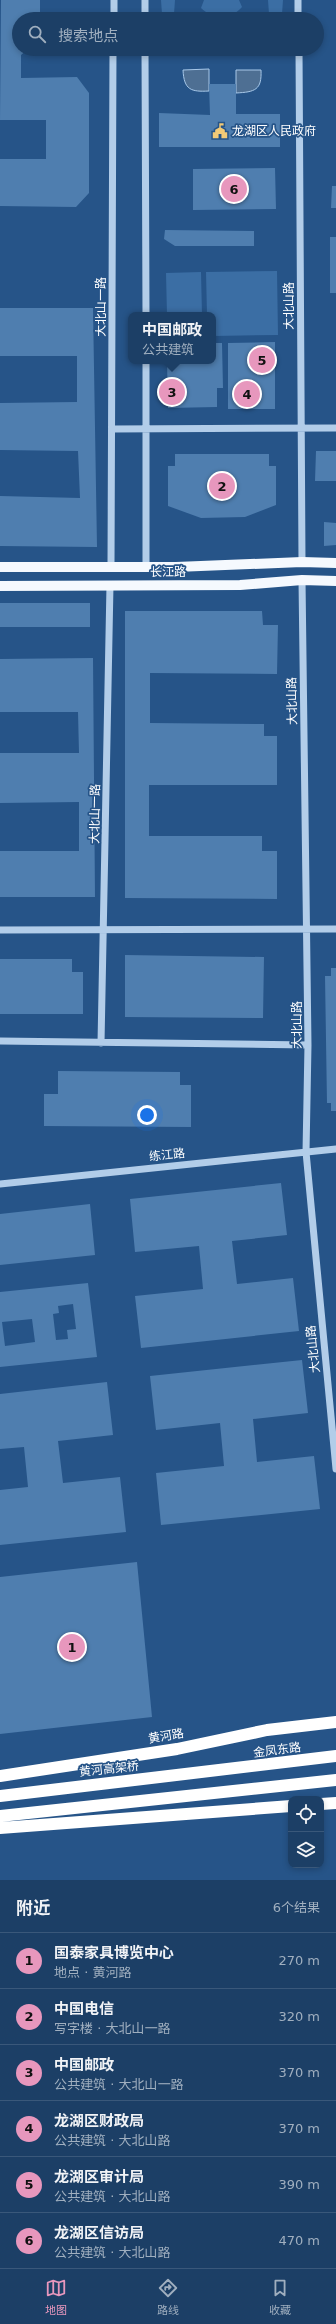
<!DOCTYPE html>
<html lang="zh">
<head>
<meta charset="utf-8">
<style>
	body { margin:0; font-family:"DejaVu Sans","Noto Sans SC",sans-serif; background:#25466c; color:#f1f3f6 }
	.controls { position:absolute; right:12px; bottom:12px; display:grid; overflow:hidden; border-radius:8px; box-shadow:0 2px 6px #0003 }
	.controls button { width:36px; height:36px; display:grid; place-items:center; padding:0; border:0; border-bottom:1px solid #3a587a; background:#1c3f66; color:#f1f3f6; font:20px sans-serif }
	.you { position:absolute; left:147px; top:1115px; width:14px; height:14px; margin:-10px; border:3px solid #fff; border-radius:50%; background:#1a73e8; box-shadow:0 0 0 6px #1a73e833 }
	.badge { display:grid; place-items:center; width:26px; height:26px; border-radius:50%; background:#e797bd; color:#111; font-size:13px; font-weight:700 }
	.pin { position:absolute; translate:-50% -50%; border:2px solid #fff; box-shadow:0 1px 4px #0006 }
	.popup { position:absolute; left:128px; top:312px; width:88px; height:52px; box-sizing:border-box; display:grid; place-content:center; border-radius:8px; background:#1c3f66; filter:drop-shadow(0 1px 3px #0005); font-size:13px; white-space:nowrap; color:#a0afbf }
	.popup b { font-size:15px; color:#f1f3f6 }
	.popup::after { content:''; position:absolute; left:50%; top:100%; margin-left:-8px; border:8px solid transparent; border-top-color:#1c3f66 }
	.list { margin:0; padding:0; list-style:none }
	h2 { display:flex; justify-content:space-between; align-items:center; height:52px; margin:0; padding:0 16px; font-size:17px }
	h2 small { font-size:13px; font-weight:400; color:#a0afbf }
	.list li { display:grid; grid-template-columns:26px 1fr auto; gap:12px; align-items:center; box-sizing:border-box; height:56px; padding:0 16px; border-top:1px solid #3a587a }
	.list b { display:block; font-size:15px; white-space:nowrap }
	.list p { margin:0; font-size:13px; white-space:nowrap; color:#a0afbf }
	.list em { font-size:13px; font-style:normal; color:#a0afbf }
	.icon { flex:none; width:22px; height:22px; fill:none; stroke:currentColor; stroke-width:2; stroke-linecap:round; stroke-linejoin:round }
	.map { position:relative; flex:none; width:336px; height:1880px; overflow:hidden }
	.search { position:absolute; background:#1c3f66; box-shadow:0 2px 6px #0003; left:12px; right:12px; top:12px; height:44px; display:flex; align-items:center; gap:10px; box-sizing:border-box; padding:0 14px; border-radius:22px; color:#a0afbf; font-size:15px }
	.sheet { height:388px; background:#1c3f66 }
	nav { display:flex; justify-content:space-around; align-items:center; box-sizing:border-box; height:56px; border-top:1px solid #3a587a; background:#1c3f66; font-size:11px; color:#a0afbf }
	nav a { display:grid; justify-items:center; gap:2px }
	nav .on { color:#e797bd }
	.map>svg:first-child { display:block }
	.green { fill:#3b6ea4 }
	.water { fill:#4e6f93; stroke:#a7c8e9 }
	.building { fill:#4f7eaf; fill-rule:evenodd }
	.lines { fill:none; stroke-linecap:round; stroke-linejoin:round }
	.minor { stroke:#b2cde9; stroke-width:7 }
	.major { stroke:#f5f9fe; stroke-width:10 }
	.highway { stroke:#fff; stroke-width:12 }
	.labels { text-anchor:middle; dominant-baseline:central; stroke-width:3.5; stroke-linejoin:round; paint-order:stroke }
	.poi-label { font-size:12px; fill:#fff; stroke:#265488; text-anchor:start }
	.street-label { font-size:12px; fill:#fff; stroke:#265488 }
</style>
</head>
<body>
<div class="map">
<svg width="336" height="1880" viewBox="0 0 336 1880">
	<rect width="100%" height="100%" fill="#265488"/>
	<path class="green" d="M161 0H175L174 14 170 16 162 14Z
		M204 0H239L242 7C231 20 213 20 201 8Z
		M268 0H283L282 14H269Z
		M277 271 278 335 213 336V315H207L206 272Z
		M201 272 202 315H167L166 273Z"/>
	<path class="water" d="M209 69V91C191 92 184 90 183 70Z
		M236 70H261C262 90 255 92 236 93Z"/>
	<path class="building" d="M1 0H40V19H19V49H28L21 55V78L77 77 89 93V193L76 207 0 206V159H46V120H0Z
		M209 84H236V114H280V147H159V113L210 115Z
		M275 168 276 209 193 210V169Z
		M332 186H336V208H331Z
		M165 230 254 231V246H175L164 239Z
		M330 237H336V293H330Z
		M0 308H93L97 547 0 546V496L80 498 78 451 0 450V403L77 402V356H0Z
		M275 342V409H228V343Z
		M213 343H222L223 388H217V407L168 408 167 361H213Z
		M316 451H336V481H315Z
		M175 454H269V466H276V505L245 517 201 518 168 506V466H175Z
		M324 522 336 523V545L324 546Z
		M0 603H90V627H0Z
		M125 611H262L263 625H278L277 674 150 673V723L264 724V736H277V785H149V836H262V851H277V899L125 898Z
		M93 658 95 897H0V851H79V802L0 803V753H79L78 712H0V659Z
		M125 955 264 957 263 1018 125 1017Z
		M0 959H72V972H83V1014H0Z
		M331 968H336V1111H331V1103H327L325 976H331Z
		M58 1071 180 1072V1085H191V1127L44 1126V1094H58Z
		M281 1183 287 1235 232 1241 237 1284 293 1278 299 1331 141 1348 135 1296 203 1289 199 1246 135 1252 130 1199Z
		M90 1204 95 1255 0 1265V1214Z
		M88 1283 97 1357 0 1367V1292ZM73 1304 76 1329 67 1330 68 1339 56 1340 53 1314 59 1313 58 1306ZM32 1319 35 1342 5 1346 2 1322Z
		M302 1360 308 1413 253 1419 257 1462 314 1456 320 1509 161 1525 156 1473 224 1466 220 1423 156 1430 150 1376Z
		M107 1382 113 1435 58 1441 63 1483 120 1477 126 1532 0 1545V1490L28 1487 24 1447 0 1449V1394Z
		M137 1562 152 1717 0 1734V1577Z"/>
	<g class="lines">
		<path class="minor" d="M145 0V19
			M298 0V19
			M114 19V0
			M145 49 146 315
			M299 49 302 562
			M146 361V566
			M112 429 336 428
			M111 566 113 49
			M302 580 308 1045 306 1152 336 1469
			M0 930 336 929
			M0 1041 308 1045
			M101 1043 110 585
			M0 1184 336 1149"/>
		<path class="major" d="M0 567H176L302 562 336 563
			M0 586 240 585 302 580 336 581"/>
		<path class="highway" d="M0 1776 177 1749 267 1730 336 1722
			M0 1796 336 1756
			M321 1804 336 1803
			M0 1816 336 1780
			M0 1828 291 1806"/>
	</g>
	<defs>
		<g id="civic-bare" transform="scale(1.2)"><path d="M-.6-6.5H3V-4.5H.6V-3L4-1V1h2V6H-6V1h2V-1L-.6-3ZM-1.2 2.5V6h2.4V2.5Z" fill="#f2ca77" stroke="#265488" stroke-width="2.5" paint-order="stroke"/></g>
	</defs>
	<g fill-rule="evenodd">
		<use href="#civic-bare" x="220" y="131"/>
	</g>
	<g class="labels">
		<g class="poi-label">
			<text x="232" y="131">龙湖区人民政府</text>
		</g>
		<g class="street-label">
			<text transform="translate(289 306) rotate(-90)">大北山路</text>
			<text transform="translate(101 307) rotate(-90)">大北山一路</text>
			<text x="168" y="572">长江路</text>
			<text transform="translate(292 701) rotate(-91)">大北山路</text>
			<text transform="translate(95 814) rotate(-89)">大北山一路</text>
			<text transform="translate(297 1025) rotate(-90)">大北山路</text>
			<text transform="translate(167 1155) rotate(-6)">练江路</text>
			<text transform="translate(313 1349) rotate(-96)">大北山路</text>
			<text transform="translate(166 1736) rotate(-10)">黄河路</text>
			<text transform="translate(277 1750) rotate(-7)">金凤东路</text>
			<text transform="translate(109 1769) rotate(-6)">黄河高架桥</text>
		</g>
	</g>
</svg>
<div class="controls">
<button><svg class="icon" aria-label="locate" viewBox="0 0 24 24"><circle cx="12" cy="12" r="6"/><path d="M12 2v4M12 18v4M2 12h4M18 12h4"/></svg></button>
<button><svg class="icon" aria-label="layers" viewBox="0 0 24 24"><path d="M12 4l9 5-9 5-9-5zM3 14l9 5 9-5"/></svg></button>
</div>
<div class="you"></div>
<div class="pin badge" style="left:72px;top:1647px">1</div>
<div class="pin badge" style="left:222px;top:486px">2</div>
<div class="pin badge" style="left:172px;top:392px">3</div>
<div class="popup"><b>中国邮政</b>公共建筑</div>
<div class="pin badge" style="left:247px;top:394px">4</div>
<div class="pin badge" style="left:262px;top:360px">5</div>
<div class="pin badge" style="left:234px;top:189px">6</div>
<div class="search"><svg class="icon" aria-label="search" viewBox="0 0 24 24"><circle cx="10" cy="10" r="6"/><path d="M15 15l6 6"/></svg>搜索地点</div>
</div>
<section class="sheet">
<h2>附近<small>6个结果</small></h2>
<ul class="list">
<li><span class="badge">1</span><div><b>国泰家具博览中心</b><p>地点 · 黄河路</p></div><em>270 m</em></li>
<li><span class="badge">2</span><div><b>中国电信</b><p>写字楼 · 大北山一路</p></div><em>320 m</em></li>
<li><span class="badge">3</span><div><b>中国邮政</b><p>公共建筑 · 大北山一路</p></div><em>370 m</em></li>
<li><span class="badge">4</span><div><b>龙湖区财政局</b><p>公共建筑 · 大北山路</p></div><em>370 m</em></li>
<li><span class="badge">5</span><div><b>龙湖区审计局</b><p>公共建筑 · 大北山路</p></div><em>390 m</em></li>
<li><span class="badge">6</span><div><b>龙湖区信访局</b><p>公共建筑 · 大北山路</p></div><em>470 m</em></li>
</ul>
</section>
<nav>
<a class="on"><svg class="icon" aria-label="map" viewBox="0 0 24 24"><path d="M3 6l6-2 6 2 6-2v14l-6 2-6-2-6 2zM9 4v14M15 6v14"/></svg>地图</a>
<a><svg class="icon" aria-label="directions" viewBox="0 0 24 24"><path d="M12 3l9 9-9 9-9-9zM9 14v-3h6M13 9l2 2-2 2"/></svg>路线</a>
<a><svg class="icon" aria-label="saved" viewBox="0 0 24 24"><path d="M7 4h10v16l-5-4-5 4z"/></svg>收藏</a>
</nav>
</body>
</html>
